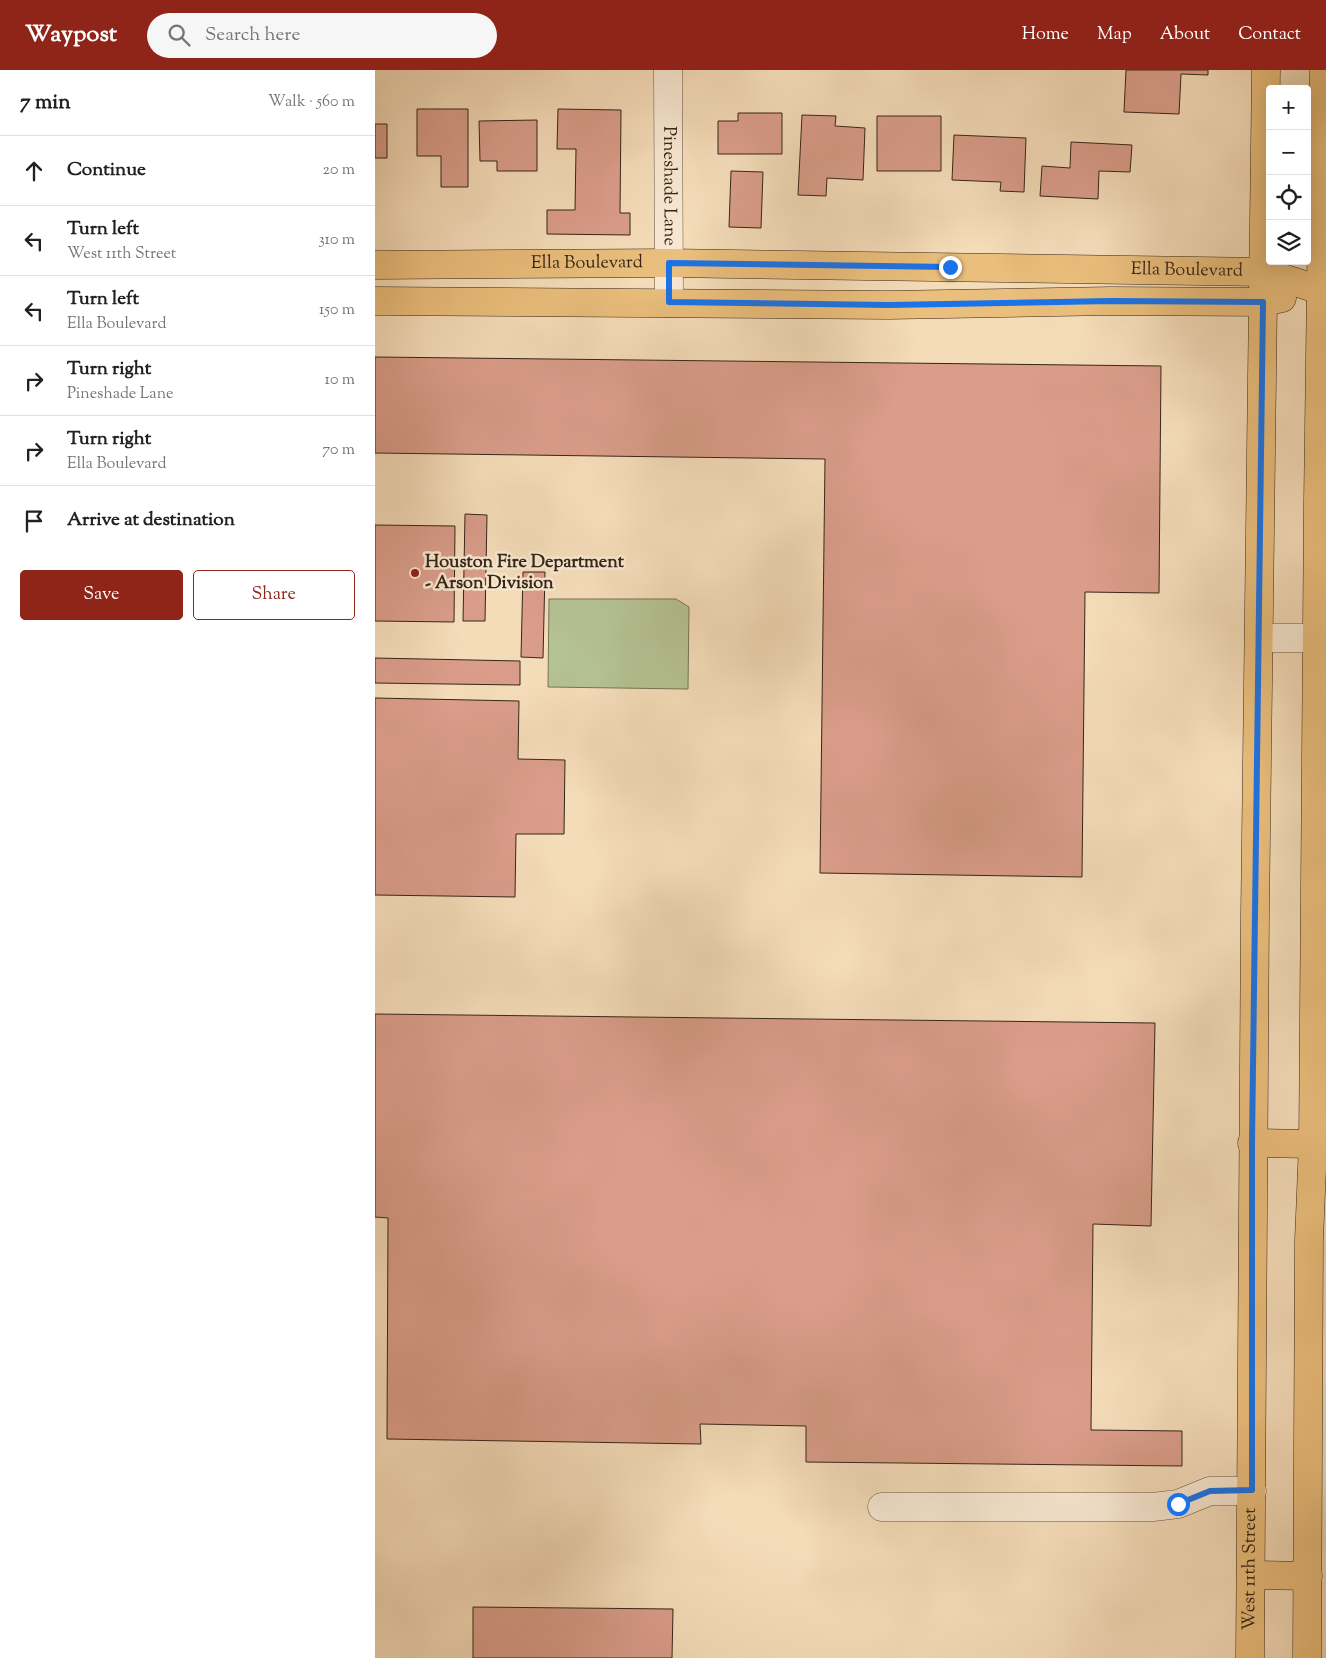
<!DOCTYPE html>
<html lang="en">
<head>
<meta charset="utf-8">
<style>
	body { margin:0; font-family:"Sorts Mill Goudy",serif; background:#f6f6f6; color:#202124 }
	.controls { position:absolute; right:15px; top:15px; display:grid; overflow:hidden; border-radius:5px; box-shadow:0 5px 20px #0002 }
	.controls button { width:45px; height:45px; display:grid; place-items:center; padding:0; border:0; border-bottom:1px solid #e0e0e0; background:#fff; color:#202124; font:25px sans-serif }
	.stop { position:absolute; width:15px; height:15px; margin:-11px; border:4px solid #1a73e8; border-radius:50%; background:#fff }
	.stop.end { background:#1a73e8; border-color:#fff; box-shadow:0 1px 5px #0008 }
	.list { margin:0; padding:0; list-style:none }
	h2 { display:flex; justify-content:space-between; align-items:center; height:65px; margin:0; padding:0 20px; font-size:21px }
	h2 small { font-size:16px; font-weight:400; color:#757577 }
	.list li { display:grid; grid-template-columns:32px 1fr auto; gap:15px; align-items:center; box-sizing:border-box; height:70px; padding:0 20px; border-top:1px solid #e0e0e0 }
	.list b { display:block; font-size:19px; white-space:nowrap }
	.list p { margin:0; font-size:16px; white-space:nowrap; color:#757577 }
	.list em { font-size:16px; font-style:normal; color:#757577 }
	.actions { display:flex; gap:10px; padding:15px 20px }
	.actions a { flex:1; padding:11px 0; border:1px solid #8f2418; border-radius:5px; text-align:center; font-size:18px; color:#8f2418 }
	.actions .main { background:#8f2418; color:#fff }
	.icon { flex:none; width:28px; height:28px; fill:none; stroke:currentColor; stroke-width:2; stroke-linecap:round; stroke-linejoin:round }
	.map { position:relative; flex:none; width:951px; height:1588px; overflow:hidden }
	header { display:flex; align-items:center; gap:30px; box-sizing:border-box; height:70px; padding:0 25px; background:#8f2418; color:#fff }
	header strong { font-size:24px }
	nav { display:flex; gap:28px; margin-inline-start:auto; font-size:18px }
	.search { width:350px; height:45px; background:#f6f6f6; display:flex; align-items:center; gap:12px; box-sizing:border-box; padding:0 18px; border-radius:28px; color:#757577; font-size:19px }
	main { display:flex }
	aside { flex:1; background:#fff }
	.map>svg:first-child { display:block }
	.green { fill:#b5c294; stroke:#757456 }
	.building { fill:#da9d8a; stroke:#352617 }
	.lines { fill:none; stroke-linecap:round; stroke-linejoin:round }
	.minor-casing { stroke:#655440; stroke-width:29 }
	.major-casing { stroke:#352617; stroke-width:29 }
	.minor { stroke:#f8e8d2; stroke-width:28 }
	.major { stroke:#eabe7c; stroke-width:28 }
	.route { stroke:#1a73e8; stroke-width:6 }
	.poi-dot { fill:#8f2418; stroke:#f8e8d2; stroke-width:2 }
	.labels { text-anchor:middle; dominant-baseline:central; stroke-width:5; stroke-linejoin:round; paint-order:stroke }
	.street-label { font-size:18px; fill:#352617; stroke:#f8e8d2 }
	.poi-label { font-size:18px; font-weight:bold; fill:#352617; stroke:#f8e8d2; text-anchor:start }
</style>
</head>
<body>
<header>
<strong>Waypost</strong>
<div class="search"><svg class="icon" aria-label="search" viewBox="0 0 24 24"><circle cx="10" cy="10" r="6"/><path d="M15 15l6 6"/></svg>Search here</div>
<nav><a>Home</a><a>Map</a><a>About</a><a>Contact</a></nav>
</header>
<main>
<aside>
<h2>7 min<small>Walk · 560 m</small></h2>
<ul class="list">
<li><svg class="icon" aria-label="ahead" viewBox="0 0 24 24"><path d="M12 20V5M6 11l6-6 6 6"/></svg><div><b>Continue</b></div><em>20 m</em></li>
<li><svg class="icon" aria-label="left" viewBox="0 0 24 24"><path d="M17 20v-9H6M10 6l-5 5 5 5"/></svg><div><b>Turn left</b><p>West 11th Street</p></div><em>310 m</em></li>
<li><svg class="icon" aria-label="left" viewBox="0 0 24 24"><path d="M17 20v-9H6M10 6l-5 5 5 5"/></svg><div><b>Turn left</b><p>Ella Boulevard</p></div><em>150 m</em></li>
<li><svg class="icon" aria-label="right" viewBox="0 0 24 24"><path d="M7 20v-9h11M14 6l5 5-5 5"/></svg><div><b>Turn right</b><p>Pineshade Lane</p></div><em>10 m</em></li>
<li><svg class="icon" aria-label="right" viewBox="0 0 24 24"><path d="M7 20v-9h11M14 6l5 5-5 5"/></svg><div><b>Turn right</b><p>Ella Boulevard</p></div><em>70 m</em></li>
<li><svg class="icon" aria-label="arrive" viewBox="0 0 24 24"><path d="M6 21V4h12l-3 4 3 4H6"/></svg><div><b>Arrive at destination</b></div></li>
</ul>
<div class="actions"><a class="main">Save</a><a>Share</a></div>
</aside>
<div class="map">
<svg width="951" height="1588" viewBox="0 0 951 1588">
	<rect width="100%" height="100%" fill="#f5dcb9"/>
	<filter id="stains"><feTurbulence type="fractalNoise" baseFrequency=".004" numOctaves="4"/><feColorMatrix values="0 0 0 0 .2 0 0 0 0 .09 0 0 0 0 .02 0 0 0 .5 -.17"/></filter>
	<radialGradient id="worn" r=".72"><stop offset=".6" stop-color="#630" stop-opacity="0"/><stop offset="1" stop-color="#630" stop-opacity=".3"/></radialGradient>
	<path class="green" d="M174 529H301L314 537 313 619 173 617Z"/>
	<path class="building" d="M751 0H833V5L806 4 804 44 749 42Z
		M42 39H93V117H66V86H42Z
		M183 39 246 40 245 143H255V165L172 164V140H200L201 79H182Z
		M363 43H407V84H343V51H363Z
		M427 45 461 46 460 56 490 58 488 110 452 108 451 126 423 125Z
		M502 46H566V101H502Z
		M162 50V101H122V91H105L104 51Z
		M0 54H12V88H0Z
		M579 65 651 68 649 122 625 121 626 112 577 110Z
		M696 72 757 75 755 102 724 101 723 129 665 126 667 96 695 98Z
		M356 101 388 102 386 158 354 157Z
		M0 287 786 296 784 523 710 522 707 807 445 803 450 389 0 383Z
		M90 444 112 445 110 551H88Z
		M0 455 80 456 79 552 0 551Z
		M148 502H170L168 588 146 587Z
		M0 588 145 591V615L0 613Z
		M0 628 144 631 143 689 190 690 189 764H141L140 827 0 825Z
		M0 944 780 953 776 1156 718 1154 716 1360 807 1361V1396L431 1392V1356L325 1354 326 1374 12 1369 13 1148 0 1147Z
		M98 1537 298 1539 297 1588H98Z"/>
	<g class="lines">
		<g class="minor-casing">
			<g id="minor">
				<path id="s1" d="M293 0 294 233"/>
				<path d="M884 568H951"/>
				<path d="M507 1437H778L803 1434 835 1421H877"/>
			</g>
		</g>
		<g class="major-casing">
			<g id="major">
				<path id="s2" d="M0 195 294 193 889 202 945 220"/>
				<path d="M0 231 514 235 736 231 889 232 907 228"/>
				<path d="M877 1073 938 1074"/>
				<path d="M876 1505 933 1506"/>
				<path id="s3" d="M875 1588 880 844 891 0"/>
				<path d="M932 1588 934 1170 938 1074 943 432 949 0"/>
			</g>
		</g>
		<use href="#minor" class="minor"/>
		<use href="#major" class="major"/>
	</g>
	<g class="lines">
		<path class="route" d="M575 197 294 193V232L514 235 736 231 888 232 877 1073V1420L835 1421 803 1434"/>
	</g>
	<circle class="poi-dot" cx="40" cy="503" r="5"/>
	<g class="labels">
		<g class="street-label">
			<text stroke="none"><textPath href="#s1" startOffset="116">Pineshade Lane</textPath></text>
			<text stroke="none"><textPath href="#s2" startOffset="212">Ella Boulevard</textPath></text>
			<text stroke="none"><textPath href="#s2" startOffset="812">Ella Boulevard</textPath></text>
			<text stroke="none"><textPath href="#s3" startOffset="89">West 11th Street</textPath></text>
		</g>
		<g class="poi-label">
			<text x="50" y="493">Houston Fire Department<tspan x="50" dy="21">- Arson Division</tspan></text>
		</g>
	</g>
	<rect width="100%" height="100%" filter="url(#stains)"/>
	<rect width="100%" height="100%" fill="url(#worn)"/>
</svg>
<div class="controls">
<button>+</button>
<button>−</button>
<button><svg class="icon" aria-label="locate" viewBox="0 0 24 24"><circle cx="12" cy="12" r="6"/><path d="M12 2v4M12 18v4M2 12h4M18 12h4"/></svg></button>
<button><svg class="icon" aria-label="layers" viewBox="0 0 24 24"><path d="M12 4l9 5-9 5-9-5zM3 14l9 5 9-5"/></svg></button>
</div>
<div class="stop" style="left:803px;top:1434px"></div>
<div class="stop end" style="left:575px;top:197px"></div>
</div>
</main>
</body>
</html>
